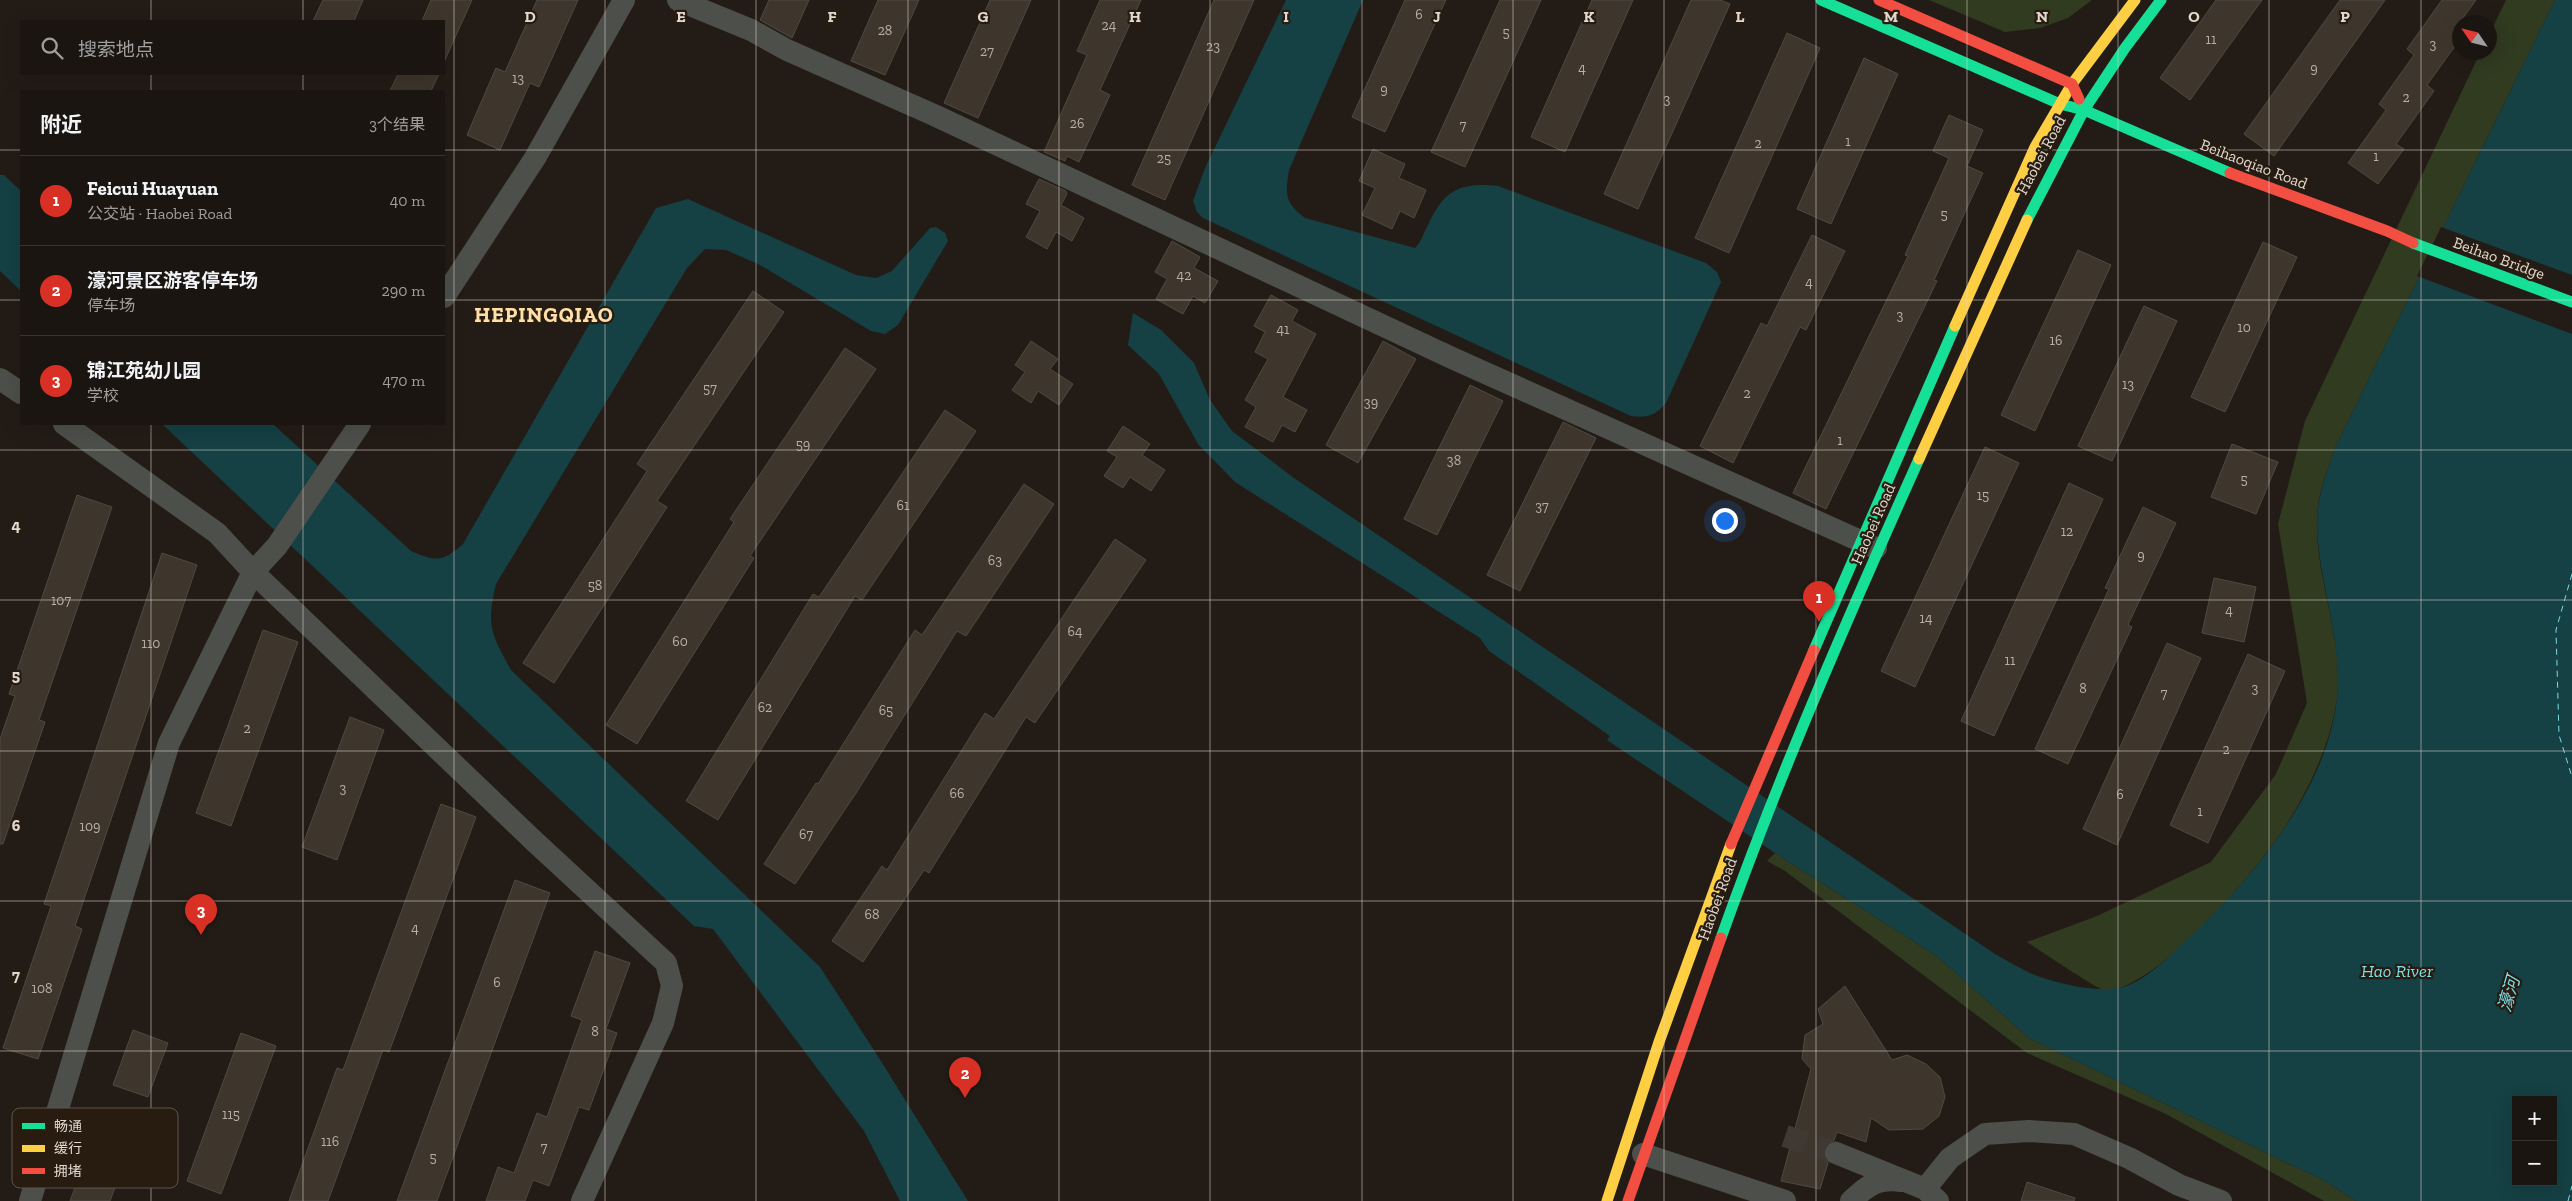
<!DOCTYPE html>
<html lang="zh">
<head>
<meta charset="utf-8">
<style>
	body { margin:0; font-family:"Zilla Slab","Noto Sans SC",serif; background:#231e19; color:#f1f3f6 }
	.controls { position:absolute; right:15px; bottom:15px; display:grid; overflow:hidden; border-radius:0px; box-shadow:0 5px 20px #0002 }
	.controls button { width:45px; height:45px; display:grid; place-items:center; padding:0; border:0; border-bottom:1px solid #383430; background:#1a1510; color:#f1f3f6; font:25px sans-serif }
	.compass { position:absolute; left:2452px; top:15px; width:45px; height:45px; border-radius:50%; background:#1a1510; box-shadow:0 5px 20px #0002; rotate:305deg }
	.you { position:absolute; left:1724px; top:520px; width:18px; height:18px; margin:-12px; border:4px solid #fff; border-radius:50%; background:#1a73e8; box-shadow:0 0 0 8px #1a73e833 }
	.badge { display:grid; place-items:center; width:32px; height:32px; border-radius:50%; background:#d93025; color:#fff; font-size:16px; font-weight:700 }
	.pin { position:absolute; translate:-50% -41px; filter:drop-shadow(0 1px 2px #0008) }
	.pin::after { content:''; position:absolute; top:26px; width:18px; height:15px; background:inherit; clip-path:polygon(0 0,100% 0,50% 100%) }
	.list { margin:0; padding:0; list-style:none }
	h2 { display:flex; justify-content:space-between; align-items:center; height:65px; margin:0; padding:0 20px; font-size:21px }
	h2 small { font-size:16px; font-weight:400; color:#9f9f9f }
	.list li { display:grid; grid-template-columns:32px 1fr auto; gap:15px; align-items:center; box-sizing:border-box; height:90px; padding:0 20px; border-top:1px solid #383430 }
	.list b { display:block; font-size:19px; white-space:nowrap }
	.list p { margin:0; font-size:16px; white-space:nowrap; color:#9f9f9f }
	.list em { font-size:16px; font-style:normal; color:#9f9f9f }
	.icon { flex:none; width:28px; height:28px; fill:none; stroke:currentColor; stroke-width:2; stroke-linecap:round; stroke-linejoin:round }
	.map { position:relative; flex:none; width:2572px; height:1201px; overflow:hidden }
	.search { position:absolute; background:#1a1510; box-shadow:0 5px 20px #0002; left:20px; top:20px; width:425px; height:55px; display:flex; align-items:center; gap:12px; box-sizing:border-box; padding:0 18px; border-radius:0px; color:#9f9f9f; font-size:19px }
	.panel { position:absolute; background:#1a1510; box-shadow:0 5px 20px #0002; left:20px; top:90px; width:425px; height:335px; border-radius:0px }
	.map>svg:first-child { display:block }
	.green { fill:#303b20 }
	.water { fill:#154044; fill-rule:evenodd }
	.pier { fill:#231c16 }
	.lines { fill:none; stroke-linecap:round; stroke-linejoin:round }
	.ferry { stroke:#7adde6; stroke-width:1; stroke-dasharray:6 5; stroke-linecap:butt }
	.building { fill:#3e362c; stroke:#4f4944 }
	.street-tunnel { stroke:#403832; stroke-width:22; stroke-dasharray:22 11; stroke-linecap:butt }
	.street { stroke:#4d4f4b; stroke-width:22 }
	.fast { stroke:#16e098; stroke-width:11 }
	.slow { stroke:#ffcf43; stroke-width:11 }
	.jam { stroke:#f24e42; stroke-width:11 }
	.grid { fill:none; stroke:#e1d9d1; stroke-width:1; stroke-opacity:0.55 }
	.labels { text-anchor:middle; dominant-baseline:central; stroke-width:4.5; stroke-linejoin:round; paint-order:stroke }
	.number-label { font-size:14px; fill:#b8b0a8 }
	.street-label { font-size:16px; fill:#e1d9d1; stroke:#281c11 }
	.water-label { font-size:18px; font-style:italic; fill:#7adde6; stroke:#281c11 }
	.district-label { font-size:21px; font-weight:bold; letter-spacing:1px; fill:#ffe0a8; stroke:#281c11 }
	.key { fill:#281c11; stroke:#60554b; stroke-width:1 }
	.key-label { font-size:14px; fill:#e1d9d1 }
	.grid-label { font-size:16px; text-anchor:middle; font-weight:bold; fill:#e1d9d1; stroke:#281c11; stroke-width:4.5; stroke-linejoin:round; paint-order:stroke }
</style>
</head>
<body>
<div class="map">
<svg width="2572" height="1201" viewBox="0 0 2572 1201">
	<rect width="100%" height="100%" fill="#231c16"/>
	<path class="green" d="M1929 0H2092L2068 18 2040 28 2005 32Z
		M2506 0H2555L2336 446C2327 471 2317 495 2317 522 2316 581 2344 640 2337 698 2331 744 2309 789 2285 827 2260 867 2152 995 2104 990 2096 989 2038 949 2027 942L2097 916 2211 862 2276 774 2307 703 2278 524 2305 421 2480 53 2490 52V33Z
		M1775 853 1938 957 2029 1038 2325 1181 2356 1201H2324L2164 1113 2027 1053 1785 871 1767 861Z"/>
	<path class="water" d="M1286 0H1363L1289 170C1285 195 1285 203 1305 218L1415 248C1421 243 1424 232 1428 225 1444 190 1460 182 1498 186L1706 263 1717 272 1721 282 1666 403C1655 416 1647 418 1631 416L1203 218 1197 212 1193 201 1205 168Z
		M2555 0H2572V1201H2356L2325 1181 2029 1038 1938 957 1775 853 1607 740 1610 736 1489 651 1480 638 1235 482 1198 444 1159 374 1128 345 1133 313 1161 330 1194 363 1210 400 1232 431 1294 478 1995 954C2010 962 2027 973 2043 978 2066 985 2098 993 2122 987 2142 983 2163 962 2178 948 2246 886 2327 794 2337 698 2343 639 2318 582 2317 524 2317 496 2327 471 2336 446ZM2516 1100H2553V1182H2516Z
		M0 175H4L21 191V291L0 271Z
		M688 199 856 275 876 278 892 271 930 228 936 227 945 233 948 241 898 325 885 334 871 331 758 264 726 250 705 249 687 268 496 584C486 626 491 633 511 670L820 967 879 1058 968 1201H900L864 1131 713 929 694 926 162 424H273L411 551C436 562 443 562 463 544L656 208Z"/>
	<path class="pier" d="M2441 227 2572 275V334L2417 276Z"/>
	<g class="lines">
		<path class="ferry" d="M2572 574 2556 630 2559 735 2572 777
			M2568 1201 2572 1186"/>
	</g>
	<path class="building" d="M323 0H363L354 21H313Z
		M431 0H472L444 62V21H422Z
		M537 0H578L539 87 530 83 500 150 467 135 496 68 505 72Z
		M769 0H809L792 38 760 20Z
		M878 0H919L885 75 851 61Z
		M990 0H1031L978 118 944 103Z
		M1100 0H1141L1100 90 1110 95 1079 162 1067 156 1065 161 1044 152 1087 55 1077 51Z
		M1214 0H1254L1165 200 1132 185Z
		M1405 0H1446L1385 132 1352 117Z
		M1500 0H1541L1465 167 1431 152Z
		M1592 0H1633L1565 152 1531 137Z
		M1691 0H1720L1730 4 1638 209 1604 194Z
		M2216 0H2262L2190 100 2160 78Z
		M2340 0H2385L2274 156 2244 134Z
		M2442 0H2476L2460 22V39L2427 85 2434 91 2396 144 2404 149 2378 184 2348 163 2386 110 2379 104 2414 55 2407 49Z
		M1787 33 1820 48 1729 253 1695 238Z
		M1864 58 1898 74 1831 224 1797 209Z
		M398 74H439L431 91H390Z
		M1949 115 1983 130 1967 166 1983 173 1934 280 1937 281 1826 509 1793 493 1908 256 1905 255 1949 158 1933 151Z
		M1373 149 1405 164 1399 178 1426 190 1414 218 1400 211 1392 229 1362 215 1375 188 1359 181Z
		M1039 179 1066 191 1067 194 1061 205 1084 218 1072 241 1056 232 1047 249 1026 237 1040 211 1026 204Z
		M1812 235 1845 251 1806 330 1800 327 1733 463 1700 446 1761 323 1767 326Z
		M1172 241 1200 257 1194 268 1218 281 1205 303 1193 296 1183 314 1156 299 1167 279 1155 272Z
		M2263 242 2297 257 2225 412 2191 397Z
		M2078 250 2111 265 2035 431 2001 415Z
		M753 291 784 312 657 501 667 507 554 683 523 663 647 471 637 464Z
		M1271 295 1298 310 1292 321 1316 334 1283 397 1307 410 1295 432 1282 425 1273 442 1245 427 1256 407 1245 400 1268 359 1255 352 1265 332 1254 326Z
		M2144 306 2177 321 2112 461 2078 446Z
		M1031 341 1058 359 1050 369 1073 384 1059 405 1038 391 1031 403 1012 390 1025 372 1015 365Z
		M1383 341 1416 359 1358 463 1326 445Z
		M845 348 876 369 750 556 754 558 637 744 606 725 734 522 730 519Z
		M1470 385 1503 401 1437 535 1404 519Z
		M945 410 976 431 862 600 855 596 718 820 686 801 813 594 819 597Z
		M1563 422 1596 438 1520 591 1487 575Z
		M1123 426 1150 444 1142 455 1165 470 1151 491 1130 477 1123 488 1104 476 1117 457 1107 451Z
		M2232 444 2278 462 2256 514 2211 497Z
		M1985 447 2019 463 1915 687 1881 671Z
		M2069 483 2103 499 1994 736 1961 721Z
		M1024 484 1054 504 966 636 957 631 858 790 795 884 764 864 816 783 818 784 915 630 922 635Z
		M77 495 112 507 39 720 45 722 3 844H0V739L15 696 9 694Z
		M2143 507 2176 523 2128 625 2132 627 2068 764 2035 749 2109 589 2105 588Z
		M1115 539 1146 560 1035 723 1026 717 929 873 924 870 863 962 832 941 882 866 887 870 985 713 994 719Z
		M162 553 197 565 75 926 82 929 38 1059 3 1048 51 906 44 904Z
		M2214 578 2256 587 2244 642 2202 633Z
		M263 630 298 642 231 826 196 813Z
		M2167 643 2201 658 2117 845 2083 829Z
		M2248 654 2285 671 2208 843 2170 825Z
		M350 717 384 730 337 860 302 847Z
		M441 804 476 817 389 1052 383 1050 328 1201H289L337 1068 343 1070Z
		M515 880 550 893 469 1113 437 1201H397Z
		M595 951 630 963 606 1029 617 1033 589 1110 579 1107 549 1186 533 1180 525 1201H486L498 1167 514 1173 537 1113 547 1117 582 1020 571 1016Z
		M1845 986 1892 1060 1907 1055 1926 1064 1940 1077 1945 1097 1939 1116 1923 1129 1889 1130 1871 1118 1866 1142 1837 1132 1834 1140 1824 1148 1823 1155 1828 1163 1820 1189 1781 1181 1811 1069 1802 1059 1805 1035 1823 1024 1818 1009Z
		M133 1030 168 1043 148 1097 113 1085Z
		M241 1033 276 1046 221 1194 187 1181Z
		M103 1112 139 1123 110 1201H70Z
		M2027 1182 2075 1198 2074 1201H2021Z"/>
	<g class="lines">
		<path class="street-tunnel" d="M1785 1136 1836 1153"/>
		<path class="street" d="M678 0 751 30 787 50 934 115 1452 358 1876 548
			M444 297 535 158 624 0
			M0 379 21 393
			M64 424 217 533 253 572 534 841 666 963 672 986 663 1023 582 1201
			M1836 1153 1925 1189 1938 1201
			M1643 1154 1785 1201
			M1925 1189 1950 1158 1985 1134 2029 1131 2074 1134 2129 1158 2179 1185 2221 1201
			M30 1201 169 743 253 572 277 546 360 424
			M1851 1201C1868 1185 1877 1178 1901 1181"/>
		<path class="fast" d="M1821 0 2060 104 2084 110 2230 173
			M2027 220 2084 110 2125 48 2161 0
			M2413 243 2572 302
			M1814 650 1955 326
			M1721 938C1779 775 1848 617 1919 459"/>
		<path class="slow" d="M1955 326 2035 147 2072 84 2135 0
			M1919 459 2027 220
			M1607 1201 1659 1042 1731 844"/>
		<path class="jam" d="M1879 0 2072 84 2079 99
			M2230 173 2387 231 2413 243
			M1731 844 1814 650
			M1628 1201 1721 938"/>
	</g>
	<path class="grid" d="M151 0V21M303 0V21M454 0V1201M605 0V1201M756 0V1201M908 0V1201M1059 0V1201M1210 0V1201M1362 0V1201M1513 0V1201M1664 0V1201M1816 0V1201M1967 0V1201M2118 0V1201M2269 0V1201M2421 0V1201M151 74V91M303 74V91M0 150H21M444 150H2572M0 300H21M444 300H2572M151 424V1201M303 424V1201M0 450H2572M0 600H2572M0 751H2572M0 901H2572M0 1051H2572"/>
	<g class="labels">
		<g class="number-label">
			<text x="1419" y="14">6</text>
			<text x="1109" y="25">24</text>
			<text x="885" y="30">28</text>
			<text x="1506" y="32">5</text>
			<text x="2211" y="39">11</text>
			<text x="2433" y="44">3</text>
			<text x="1213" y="46">23</text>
			<text x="987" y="51">27</text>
			<text x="1582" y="68">4</text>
			<text x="2314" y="68">9</text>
			<text x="518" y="78">13</text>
			<text x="1384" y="89">9</text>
			<text x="2406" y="97">2</text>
			<text x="1667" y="99">3</text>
			<text x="1077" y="123">26</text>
			<text x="1463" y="125">7</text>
			<text x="1848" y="141">1</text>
			<text x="1758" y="143">2</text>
			<text x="2376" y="156">1</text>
			<text x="1164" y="158">25</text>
			<text x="1944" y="214">5</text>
			<text x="1184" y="275">42</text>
			<text x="1809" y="282">4</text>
			<text x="1900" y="315">3</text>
			<text x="2244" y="327">10</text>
			<text x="1283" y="329">41</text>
			<text x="2056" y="340">16</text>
			<text x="2128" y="384">13</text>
			<text x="710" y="388">57</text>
			<text x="1747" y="393">2</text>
			<text x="1371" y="402">39</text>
			<text x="1840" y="440">1</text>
			<text x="803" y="444">59</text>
			<text x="1454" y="460">38</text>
			<text x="2244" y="479">5</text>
			<text x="1983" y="495">15</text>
			<text x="903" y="505">61</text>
			<text x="1542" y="506">37</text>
			<text x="2067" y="531">12</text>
			<text x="2141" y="555">9</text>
			<text x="995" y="560">63</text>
			<text x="595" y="585">58</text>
			<text x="61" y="600">107</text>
			<text x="2229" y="610">4</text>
			<text x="1926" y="618">14</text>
			<text x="1075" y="631">64</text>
			<text x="680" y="641">60</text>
			<text x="151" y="643">110</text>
			<text x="2010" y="660">11</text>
			<text x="2083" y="688">8</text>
			<text x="2255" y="688">3</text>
			<text x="2164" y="693">7</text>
			<text x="765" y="707">62</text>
			<text x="886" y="710">65</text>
			<text x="247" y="728">2</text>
			<text x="2226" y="749">2</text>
			<text x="343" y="788">3</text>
			<text x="957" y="793">66</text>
			<text x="2120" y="794">6</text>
			<text x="2200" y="811">1</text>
			<text x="90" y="826">109</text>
			<text x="806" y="834">67</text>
			<text x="872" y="914">68</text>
			<text x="415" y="928">4</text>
			<text x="497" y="982">6</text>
			<text x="42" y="988">108</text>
			<text x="595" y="1031">8</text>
			<text x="231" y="1114">115</text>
			<text x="330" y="1141">116</text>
			<text x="544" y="1147">7</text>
			<text x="433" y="1157">5</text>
		</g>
		<g class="street-label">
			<text transform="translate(2041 155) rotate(-62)">Haobei Road</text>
			<text transform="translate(2254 164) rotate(21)">Beihaoqiao Road</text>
			<text transform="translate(2499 258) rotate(20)">Beihao Bridge</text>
			<text transform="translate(1873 524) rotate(-66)">Haobei Road</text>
			<text transform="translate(1717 899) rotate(-70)">Haobei Road</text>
		</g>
		<g class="water-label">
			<text x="2397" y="971">Hao River</text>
			<text transform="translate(2509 994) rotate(-74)">濠河</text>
		</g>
		<g class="district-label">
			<text x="544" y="314">HEPINGQIAO</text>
		</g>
	</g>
	<rect x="12" y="1108" width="166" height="80" rx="8" class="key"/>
	<rect x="22" y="1123" width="23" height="6" fill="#16e098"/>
	<rect x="22" y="1145" width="23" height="7" fill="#ffcf43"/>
	<rect x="22" y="1168" width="23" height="6" fill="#f24e42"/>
	<g class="key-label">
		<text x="54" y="1131">畅通</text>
		<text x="54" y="1153">缓行</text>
		<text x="54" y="1176">拥堵</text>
	</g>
	<g class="grid-label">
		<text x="530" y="22">D</text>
		<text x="681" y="22">E</text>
		<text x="832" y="22">F</text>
		<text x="983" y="22">G</text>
		<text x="1135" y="22">H</text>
		<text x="1286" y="22">I</text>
		<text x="1437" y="22">J</text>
		<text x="1589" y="22">K</text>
		<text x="1740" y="22">L</text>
		<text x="1891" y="22">M</text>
		<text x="2042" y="22">N</text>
		<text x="2194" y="22">O</text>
		<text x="2345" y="22">P</text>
		<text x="16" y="531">4</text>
		<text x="16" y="681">5</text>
		<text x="16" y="831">6</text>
		<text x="16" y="981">7</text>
	</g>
</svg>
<div class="controls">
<button>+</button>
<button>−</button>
</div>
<svg class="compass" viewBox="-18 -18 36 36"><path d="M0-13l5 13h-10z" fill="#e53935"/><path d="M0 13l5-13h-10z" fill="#9f9f9f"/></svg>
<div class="you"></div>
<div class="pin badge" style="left:1819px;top:622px">1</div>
<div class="pin badge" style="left:965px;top:1098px">2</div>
<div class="pin badge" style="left:201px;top:935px">3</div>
<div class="search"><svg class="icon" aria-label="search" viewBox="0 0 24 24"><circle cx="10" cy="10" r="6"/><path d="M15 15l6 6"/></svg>搜索地点</div>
<section class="panel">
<h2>附近<small>3个结果</small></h2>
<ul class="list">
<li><span class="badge">1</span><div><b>Feicui Huayuan</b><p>公交站 · Haobei Road</p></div><em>40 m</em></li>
<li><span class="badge">2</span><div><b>濠河景区游客停车场</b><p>停车场</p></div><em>290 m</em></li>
<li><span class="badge">3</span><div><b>锦江苑幼儿园</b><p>学校</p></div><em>470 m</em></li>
</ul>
</section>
</div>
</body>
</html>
